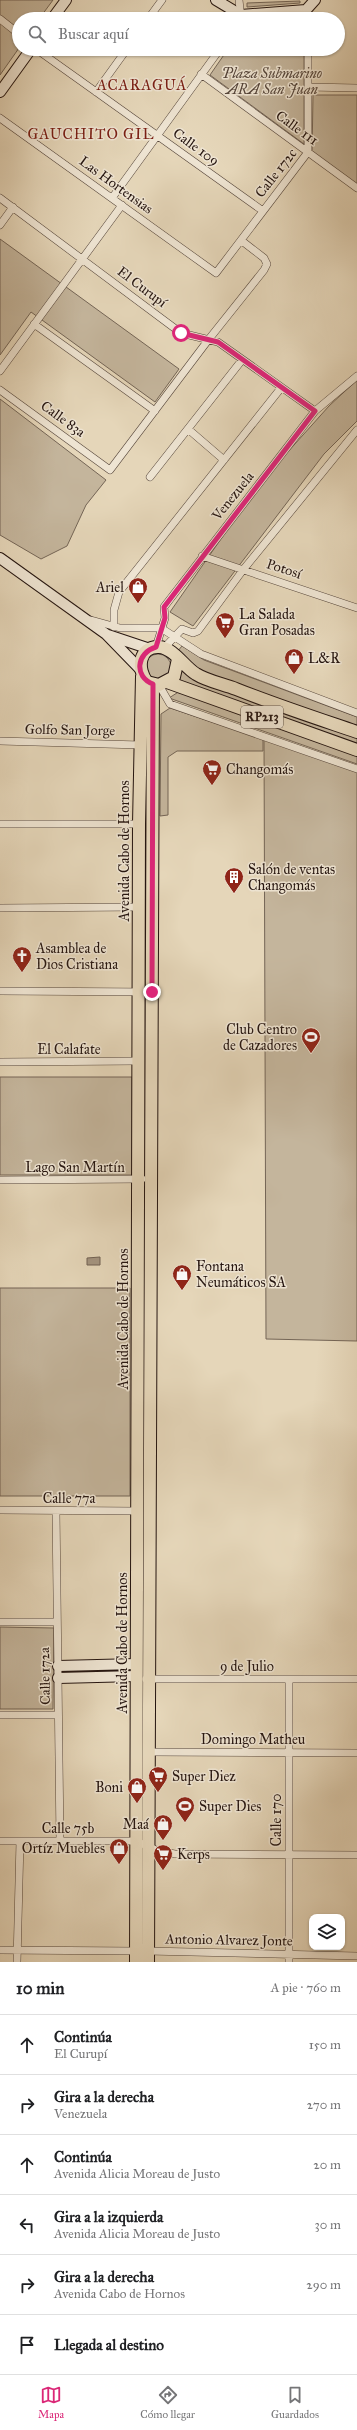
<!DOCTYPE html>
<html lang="es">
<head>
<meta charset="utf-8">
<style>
	body { margin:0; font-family:"IM FELL Great Primer",serif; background:#f6f6f6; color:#202124 }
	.controls { position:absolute; right:12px; bottom:12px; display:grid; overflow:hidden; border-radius:8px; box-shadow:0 1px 3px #0004 }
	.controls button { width:36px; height:36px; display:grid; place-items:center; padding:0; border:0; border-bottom:1px solid #e0e0e0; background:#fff; color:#202124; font:20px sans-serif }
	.stop { position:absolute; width:12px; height:12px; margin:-9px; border:3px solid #db2777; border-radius:50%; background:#fff }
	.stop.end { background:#db2777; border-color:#fff; box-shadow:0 1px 4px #0008 }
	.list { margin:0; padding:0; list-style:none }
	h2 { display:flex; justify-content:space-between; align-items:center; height:52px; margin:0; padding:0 16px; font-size:17px }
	h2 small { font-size:13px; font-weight:400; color:#757577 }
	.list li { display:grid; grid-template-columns:26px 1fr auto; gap:12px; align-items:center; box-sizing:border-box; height:60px; padding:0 16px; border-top:1px solid #e0e0e0 }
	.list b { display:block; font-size:15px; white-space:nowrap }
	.list p { margin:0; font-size:13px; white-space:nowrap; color:#757577 }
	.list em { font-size:13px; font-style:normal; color:#757577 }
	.icon { flex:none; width:22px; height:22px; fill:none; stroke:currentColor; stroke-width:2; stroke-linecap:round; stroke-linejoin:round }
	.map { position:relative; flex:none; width:357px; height:1962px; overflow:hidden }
	.search { position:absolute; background:#fff; box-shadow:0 1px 3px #0004; left:12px; right:12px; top:12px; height:44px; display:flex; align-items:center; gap:10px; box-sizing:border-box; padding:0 14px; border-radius:22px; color:#757577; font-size:15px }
	.sheet { height:412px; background:#fff }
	nav { display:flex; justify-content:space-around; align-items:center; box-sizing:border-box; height:56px; border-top:1px solid #e0e0e0; background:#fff; font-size:11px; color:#757577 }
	nav a { display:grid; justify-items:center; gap:2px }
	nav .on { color:#db2777 }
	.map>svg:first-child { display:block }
	.green { fill:#c4b59c; stroke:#746556 }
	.water { fill:#a49480; stroke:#716153 }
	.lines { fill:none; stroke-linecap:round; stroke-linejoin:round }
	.minor-casing { stroke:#55453a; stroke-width:8 }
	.secondary-casing { stroke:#251510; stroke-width:12 }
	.primary-casing { stroke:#251510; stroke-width:14 }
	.minor { stroke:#eee4d2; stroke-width:7 }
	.secondary { stroke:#eee4d2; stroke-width:10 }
	.primary { stroke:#e5d6b9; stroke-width:12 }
	.route { stroke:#db2777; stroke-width:5 }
	.labels { text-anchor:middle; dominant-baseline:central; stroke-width:3; stroke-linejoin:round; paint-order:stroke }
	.shield { fill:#eee4d2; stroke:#61534a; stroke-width:1 }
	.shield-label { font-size:13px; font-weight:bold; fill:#251510 }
	.park-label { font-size:14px; font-style:italic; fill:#55453a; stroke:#eee4d2 }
	.street-label { font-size:14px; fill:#251510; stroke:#eee4d2 }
	.poi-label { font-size:14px; fill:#251510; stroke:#eee4d2; text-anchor:start }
	.neighbourhood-label { font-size:15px; letter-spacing:1px; fill:#7a1f14; stroke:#eee4d2 }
</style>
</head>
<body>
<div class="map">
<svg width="357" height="1962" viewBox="0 0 357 1962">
	<rect width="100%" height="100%" fill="#e5d6b9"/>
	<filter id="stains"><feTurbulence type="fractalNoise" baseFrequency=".005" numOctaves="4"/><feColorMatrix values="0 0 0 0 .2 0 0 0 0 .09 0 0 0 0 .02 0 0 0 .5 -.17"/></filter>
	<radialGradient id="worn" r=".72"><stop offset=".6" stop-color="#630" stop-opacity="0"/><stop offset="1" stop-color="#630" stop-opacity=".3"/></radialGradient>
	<path class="green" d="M0 0H53L39 19H19V48L0 75Z
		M300 1V3L247 7V3Z
		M303 13V19H249Z
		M228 49H304V144L210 75Z
		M313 95H357V191L312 157Z
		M0 239 179 369 155 402 31 312 0 355Z
		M357 380V421L324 454 193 626 170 612 260 483 329 406Z
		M0 399 106 480 86 505 67 546 41 559 0 535Z
		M182 646 204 660 357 717V727L202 671 177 652Z
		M145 667a13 13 0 1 1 26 0a13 13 0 1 1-26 0Z
		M181 668 357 734V746L179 682Z
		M180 691 357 753V764L169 698Z
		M170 708 263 739V751H177L168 757V815L160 816 161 714Z
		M264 737 357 769V1341L266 1339Z
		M0 1077H132V1175H0Z
		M0 1288H130V1496H0Z
		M0 1627 54 1628 53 1709H0Z"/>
	<path class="water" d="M100 1257V1265H87V1258Z"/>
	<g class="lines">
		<g class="minor-casing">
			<path id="minor" d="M239 0 241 18
				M306 10 307 19
				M0 19 19 34
				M148 19 162 0
				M36 49 263 211
				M201 74 357 188
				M309 87 357 88
				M96 92 127 49
				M0 118 216 273 308 152V49
				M0 198 181 333 218 342 315 411
				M112 198 220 49
				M0 225 13 207
				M34 324 155 411
				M0 371 122 205
				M0 390 110 470 209 339 264 270 267 264 264 258 242 241
				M188 429 224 460
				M150 477 242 360
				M202 556 357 608
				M91 620 120 628H161L201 654 357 713
				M114 627V610L119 592 281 388
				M156 647 165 618 164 607 315 411 357 376
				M164 648 182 629 193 633 198 631 243 570 357 430
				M159 685 170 704 357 769
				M0 741 140 745
				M0 824H139
				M0 908 139 907
				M0 991 152 992
				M0 1062 138 1061
				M0 1180 142 1179
				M0 1510 137 1511
				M56 1511 60 1841
				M0 1622H57
				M146 1679H357
				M0 1715H58
				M149 1752 357 1753
				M0 1841H136L158 1851 175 1854 357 1855
				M0 1950 136 1951
				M148 1951 357 1956
				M17 1962 20 1841
				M289 1962V1679"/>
		</g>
		<g class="secondary-casing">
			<path id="secondary" d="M216 0 241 15 306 10 315 0
				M52 19 66 0
				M0 92 31 49
				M0 558 106 634 140 669
				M108 635 150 649
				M58 1666 137 1664
				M58 1678 136 1676"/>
		</g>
		<g class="primary-casing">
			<path id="primary" d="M178 659 174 677 159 685 147 682C137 670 138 646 159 647 174 648 184 667 196 674 207 681 223 684 236 689 276 705 316 718 357 732
				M167 682 357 750
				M136 1962 139 824 142 676
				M148 1962 153 684"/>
		</g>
		<use href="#minor" class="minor"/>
		<use href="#secondary" class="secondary"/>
		<use href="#primary" class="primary"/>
	</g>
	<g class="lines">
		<path class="route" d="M152 992 153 684C134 677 136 653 156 647L165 618 164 607 315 411 218 342 181 333"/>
	</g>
	<defs>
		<g id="shop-pin" transform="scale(1)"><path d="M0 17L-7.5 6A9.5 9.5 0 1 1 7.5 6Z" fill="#8f2418" stroke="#eee4d2"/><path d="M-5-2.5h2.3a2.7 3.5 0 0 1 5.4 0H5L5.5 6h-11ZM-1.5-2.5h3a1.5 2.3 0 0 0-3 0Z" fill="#fff"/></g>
		<g id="supermarket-pin" transform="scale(1)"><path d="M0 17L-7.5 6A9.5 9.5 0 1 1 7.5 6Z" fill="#8f2418" stroke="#eee4d2"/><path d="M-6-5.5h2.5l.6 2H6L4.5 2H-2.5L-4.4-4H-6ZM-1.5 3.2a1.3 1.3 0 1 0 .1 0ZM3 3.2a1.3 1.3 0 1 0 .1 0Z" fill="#fff"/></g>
		<g id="building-pin" transform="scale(1)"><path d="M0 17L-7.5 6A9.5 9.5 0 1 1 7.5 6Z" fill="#8f2418" stroke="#eee4d2"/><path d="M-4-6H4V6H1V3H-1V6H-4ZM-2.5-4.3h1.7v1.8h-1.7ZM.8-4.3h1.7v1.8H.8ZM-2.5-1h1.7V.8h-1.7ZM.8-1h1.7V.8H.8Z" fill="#fff"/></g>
		<g id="church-pin" transform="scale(1)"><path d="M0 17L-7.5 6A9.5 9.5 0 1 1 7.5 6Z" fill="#8f2418" stroke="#eee4d2"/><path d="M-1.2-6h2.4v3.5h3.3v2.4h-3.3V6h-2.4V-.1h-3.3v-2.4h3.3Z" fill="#fff"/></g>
		<g id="stadium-pin" transform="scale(1)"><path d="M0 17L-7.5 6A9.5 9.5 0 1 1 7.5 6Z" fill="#8f2418" stroke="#eee4d2"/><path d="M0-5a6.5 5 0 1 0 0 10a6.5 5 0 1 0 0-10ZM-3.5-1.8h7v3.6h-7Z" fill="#fff"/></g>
	</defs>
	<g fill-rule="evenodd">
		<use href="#shop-pin" x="138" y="587"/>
		<use href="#supermarket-pin" x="225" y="622"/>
		<use href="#shop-pin" x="294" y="658"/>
		<use href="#supermarket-pin" x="212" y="769"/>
		<use href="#building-pin" x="234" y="877"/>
		<use href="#church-pin" x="22" y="956"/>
		<use href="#stadium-pin" x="311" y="1037"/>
		<use href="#shop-pin" x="182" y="1274"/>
		<use href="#supermarket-pin" x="158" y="1776"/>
		<use href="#shop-pin" x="137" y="1787"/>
		<use href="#stadium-pin" x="185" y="1806"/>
		<use href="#shop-pin" x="163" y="1824"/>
		<use href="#shop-pin" x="119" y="1848"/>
		<use href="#supermarket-pin" x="163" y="1854"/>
	</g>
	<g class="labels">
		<rect class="shield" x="241" y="706" width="42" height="22" rx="3"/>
		<g class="shield-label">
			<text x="262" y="717">RP213</text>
		</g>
		<g class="park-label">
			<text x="272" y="73">Plaza Submarino<tspan x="272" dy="16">ARA San Juan</tspan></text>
		</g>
		<g class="street-label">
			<text transform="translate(297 128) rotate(36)">Calle 111</text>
			<text transform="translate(196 147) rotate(36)">Calle 109</text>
			<text transform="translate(276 173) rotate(-52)">Calle 172c</text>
			<text transform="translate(116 185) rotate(36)">Las Hortensias</text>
			<text transform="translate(142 287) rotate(37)">El Curupí</text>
			<text transform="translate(63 419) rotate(36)">Calle 83a</text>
			<text transform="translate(233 496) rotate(-51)">Venezuela</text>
			<text transform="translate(284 569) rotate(18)">Potosí</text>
			<text transform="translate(70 730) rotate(1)">Golfo San Jorge</text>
			<text transform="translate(124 851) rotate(-90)">Avenida Cabo de Hornos</text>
			<text x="69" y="1049">El Calafate</text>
			<text x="75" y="1167">Lago San Martín</text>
			<text transform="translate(123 1319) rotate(-90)">Avenida Cabo de Hornos</text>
			<text x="69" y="1498">Calle 77a</text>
			<text transform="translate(122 1643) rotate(-90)">Avenida Cabo de Hornos</text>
			<text x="247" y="1666">9 de Julio</text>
			<text transform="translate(45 1676) rotate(-91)">Calle 172a</text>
			<text x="253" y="1739">Domingo Matheu</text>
			<text transform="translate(276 1820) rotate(-90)">Calle 170</text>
			<text x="68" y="1828">Calle 75b</text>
			<text transform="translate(229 1940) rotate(1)">Antonio Alvarez Jonte</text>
		</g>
		<g class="poi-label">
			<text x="124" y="587" text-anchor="end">Ariel</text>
			<text x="239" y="614">La Salada<tspan x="239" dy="16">Gran Posadas</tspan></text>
			<text x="308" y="658">L&amp;R</text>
			<text x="226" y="769">Changomás</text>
			<text x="248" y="869">Salón de ventas<tspan x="248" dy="16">Changomás</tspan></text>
			<text x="36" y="948">Asamblea de<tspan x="36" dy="16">Dios Cristiana</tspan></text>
			<text x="297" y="1029" text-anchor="end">Club Centro<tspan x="297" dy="16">de Cazadores</tspan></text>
			<text x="196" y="1266">Fontana<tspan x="196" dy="16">Neumáticos SA</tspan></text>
			<text x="172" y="1776">Super Diez</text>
			<text x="123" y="1787" text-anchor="end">Boni</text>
			<text x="199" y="1806">Super Dies</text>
			<text x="149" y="1824" text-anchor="end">Maá</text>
			<text x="105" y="1848" text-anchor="end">Ortíz Muebles</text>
			<text x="177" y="1854">Kerps</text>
		</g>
		<g class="neighbourhood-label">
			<text x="142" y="85">ACARAGUÁ</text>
			<text x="91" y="134">GAUCHITO GIL</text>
		</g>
	</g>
	<rect width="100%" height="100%" filter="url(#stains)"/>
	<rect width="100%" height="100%" fill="url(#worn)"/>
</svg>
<div class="controls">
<button><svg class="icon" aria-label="layers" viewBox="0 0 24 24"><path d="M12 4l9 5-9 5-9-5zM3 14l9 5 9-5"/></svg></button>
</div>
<div class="stop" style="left:181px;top:333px"></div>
<div class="stop end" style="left:152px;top:992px"></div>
<div class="search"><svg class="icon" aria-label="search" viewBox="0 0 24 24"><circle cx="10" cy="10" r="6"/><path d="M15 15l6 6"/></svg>Buscar aquí</div>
</div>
<section class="sheet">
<h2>10 min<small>A pie · 760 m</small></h2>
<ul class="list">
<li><svg class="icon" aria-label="ahead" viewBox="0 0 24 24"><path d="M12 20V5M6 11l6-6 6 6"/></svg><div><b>Continúa</b><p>El Curupí</p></div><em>150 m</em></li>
<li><svg class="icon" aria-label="right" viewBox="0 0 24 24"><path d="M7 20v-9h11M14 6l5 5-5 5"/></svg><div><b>Gira a la derecha</b><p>Venezuela</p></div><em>270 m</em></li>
<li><svg class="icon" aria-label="ahead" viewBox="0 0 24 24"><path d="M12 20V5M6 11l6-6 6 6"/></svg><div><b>Continúa</b><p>Avenida Alicia Moreau de Justo</p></div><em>20 m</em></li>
<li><svg class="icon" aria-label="left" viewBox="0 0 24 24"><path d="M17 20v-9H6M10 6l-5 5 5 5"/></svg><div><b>Gira a la izquierda</b><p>Avenida Alicia Moreau de Justo</p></div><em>30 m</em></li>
<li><svg class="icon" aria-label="right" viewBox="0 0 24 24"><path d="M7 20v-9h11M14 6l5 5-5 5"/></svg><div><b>Gira a la derecha</b><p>Avenida Cabo de Hornos</p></div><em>290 m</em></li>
<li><svg class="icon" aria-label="arrive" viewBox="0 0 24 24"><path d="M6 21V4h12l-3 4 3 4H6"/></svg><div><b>Llegada al destino</b></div></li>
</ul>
</section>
<nav>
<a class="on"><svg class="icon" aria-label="map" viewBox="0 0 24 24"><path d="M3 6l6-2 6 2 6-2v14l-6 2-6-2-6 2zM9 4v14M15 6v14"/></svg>Mapa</a>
<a><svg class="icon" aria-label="directions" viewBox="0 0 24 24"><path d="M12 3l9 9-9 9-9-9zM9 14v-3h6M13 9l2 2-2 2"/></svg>Cómo llegar</a>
<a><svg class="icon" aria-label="saved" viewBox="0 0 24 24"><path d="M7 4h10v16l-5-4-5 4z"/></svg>Guardados</a>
</nav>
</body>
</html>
